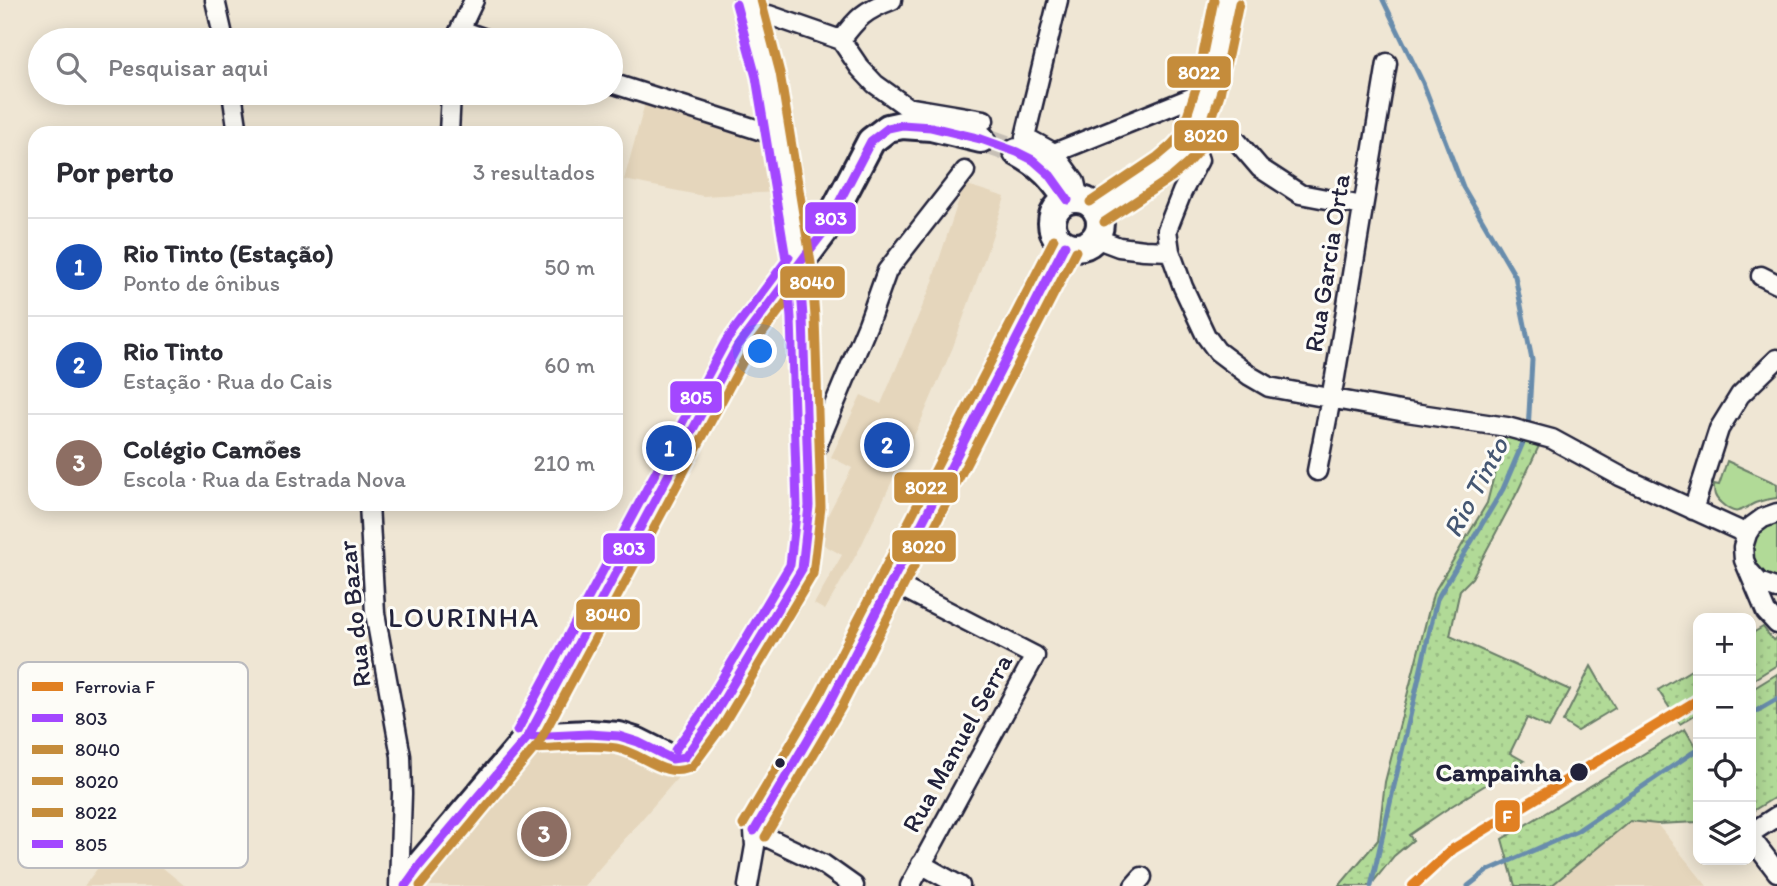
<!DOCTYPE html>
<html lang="pt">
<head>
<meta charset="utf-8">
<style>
	body { margin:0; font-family:Itim,sans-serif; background:#f2f2f3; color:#2b2b33 }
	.controls { position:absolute; right:21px; bottom:21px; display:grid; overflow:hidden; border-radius:14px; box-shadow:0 4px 18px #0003 }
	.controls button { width:63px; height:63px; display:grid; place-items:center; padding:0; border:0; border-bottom:2px solid #e1e1e2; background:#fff; color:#2b2b33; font:35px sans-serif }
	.you { position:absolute; left:761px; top:352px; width:24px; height:24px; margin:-18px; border:5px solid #fff; border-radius:50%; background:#1a73e8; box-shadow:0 0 0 10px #1a73e833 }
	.badge { display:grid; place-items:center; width:46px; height:46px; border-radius:50%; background:#1a73e8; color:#fff; font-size:23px; font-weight:700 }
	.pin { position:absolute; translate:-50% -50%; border:4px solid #fff; box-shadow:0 2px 7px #0006 }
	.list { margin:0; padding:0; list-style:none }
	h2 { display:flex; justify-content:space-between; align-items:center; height:91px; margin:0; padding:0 28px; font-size:30px }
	h2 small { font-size:23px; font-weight:400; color:#7c7c81 }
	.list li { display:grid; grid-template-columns:46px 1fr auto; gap:21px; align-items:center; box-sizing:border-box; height:98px; padding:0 28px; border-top:2px solid #e1e1e2 }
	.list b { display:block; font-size:26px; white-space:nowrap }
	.list p { margin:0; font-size:23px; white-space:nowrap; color:#7c7c81 }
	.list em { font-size:23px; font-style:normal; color:#7c7c81 }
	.icon { flex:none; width:38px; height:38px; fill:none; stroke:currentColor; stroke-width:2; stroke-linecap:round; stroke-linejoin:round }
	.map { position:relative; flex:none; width:1777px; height:886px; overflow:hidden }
	.search { position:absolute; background:#fff; box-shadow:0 4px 18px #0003; left:28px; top:28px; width:595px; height:77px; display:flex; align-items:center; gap:18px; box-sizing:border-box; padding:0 24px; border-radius:38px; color:#7c7c81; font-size:26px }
	.panel { position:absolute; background:#fff; box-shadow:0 4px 18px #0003; left:28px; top:126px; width:595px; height:385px; border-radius:21px }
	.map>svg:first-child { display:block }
	.built { fill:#e5d6bc }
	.grass { fill:url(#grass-dots); stroke:#6a7e69; stroke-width:2 }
	.garden { fill:#b1da97; stroke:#6a7e69; stroke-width:2 }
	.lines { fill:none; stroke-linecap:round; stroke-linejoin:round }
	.stream { stroke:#688cac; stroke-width:5 }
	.secondary-tunnel { stroke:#c6bfb5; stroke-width:26; stroke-dasharray:26 13; stroke-linecap:butt }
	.street-casing { stroke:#22223b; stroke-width:23 }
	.secondary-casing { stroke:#22223b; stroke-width:32 }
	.street { stroke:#fdfcf7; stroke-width:18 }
	.secondary { stroke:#fdfcf7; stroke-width:26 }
	.bus-1-casing { stroke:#fdfcf7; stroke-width:14 }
	.bus-2-casing { stroke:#fdfcf7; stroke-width:14 }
	.bus-3-casing { stroke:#fdfcf7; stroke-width:14 }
	.bus-4-casing { stroke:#fdfcf7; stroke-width:14 }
	.bus-5-casing { stroke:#fdfcf7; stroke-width:14 }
	.bus-1 { stroke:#a347ff; stroke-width:9 }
	.bus-2 { stroke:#c58c3b; stroke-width:9 }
	.bus-3 { stroke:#c58c3b; stroke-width:9 }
	.bus-4 { stroke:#c58c3b; stroke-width:9 }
	.bus-5 { stroke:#a347ff; stroke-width:9 }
	.rail-1-casing { stroke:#fdfcf7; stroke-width:16 }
	.rail-1 { stroke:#e18022; stroke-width:10 }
	.bus-dot { fill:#22223b; stroke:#fdfcf7; stroke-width:2.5 }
	.labels { text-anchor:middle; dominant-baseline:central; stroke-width:6; stroke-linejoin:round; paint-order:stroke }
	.street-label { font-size:26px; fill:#22223b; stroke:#fdfcf7 }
	.stop-label { font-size:26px; font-weight:bold; fill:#22223b; stroke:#fdfcf7; text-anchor:end }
	.water-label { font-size:28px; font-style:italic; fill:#455773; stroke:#fdfcf7 }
	.neighbourhood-label { font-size:28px; letter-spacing:2px; fill:#22223b; stroke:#fdfcf7 }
	.key { fill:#fdfcf7; stroke:#bbbbbf; stroke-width:2 }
	.key-label { font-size:19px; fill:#22223b }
	.line-badge { stroke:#fdfcf7; stroke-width:2.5 }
	.badge-label { font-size:19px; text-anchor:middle; font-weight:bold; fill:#fff }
</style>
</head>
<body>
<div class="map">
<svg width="1777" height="886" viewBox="0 0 1777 886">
	<defs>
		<pattern id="grass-dots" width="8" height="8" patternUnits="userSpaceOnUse" patternTransform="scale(1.75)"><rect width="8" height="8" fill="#b1da97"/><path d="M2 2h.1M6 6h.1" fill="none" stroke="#98bb83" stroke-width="1.8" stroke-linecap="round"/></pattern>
	</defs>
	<rect width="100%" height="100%" fill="#efe6d4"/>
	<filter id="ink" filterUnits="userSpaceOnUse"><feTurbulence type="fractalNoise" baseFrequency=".0143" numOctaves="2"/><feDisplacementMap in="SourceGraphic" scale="14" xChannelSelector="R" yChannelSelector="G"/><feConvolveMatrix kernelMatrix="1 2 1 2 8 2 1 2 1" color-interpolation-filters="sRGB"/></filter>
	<g filter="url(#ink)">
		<path class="built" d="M645 103 768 143 779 192 703 196 624 180Z
			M964 184 1005 197 989 246 953 347 921 421 860 548 825 610 814 604 842 555 815 540 852 468 831 457 861 395 881 404 934 279 933 278Z
			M564 745 633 748 680 775 584 886H417L500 781 532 757Z
			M1631 821 1657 824 1707 886H1551Z
			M123 835 185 886H84Z"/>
		<path class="grass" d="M1504 436 1539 446 1518 491 1472 578 1460 590 1450 636 1570 690 1549 728 1527 718 1510 753 1524 761 1450 807 1409 835 1413 840 1394 856 1370 886H1339L1378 840 1385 782 1433 594 1487 503Z
			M1763 627 1773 640 1777 638V665L1751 681V634Z
			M1591 666 1615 708 1577 731 1563 722Z
			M1698 666V713L1680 724 1658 690Z
			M1777 674V796L1751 812V690Z
			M1685 729 1698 751V822L1657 824 1630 821 1551 886H1515L1502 839Z"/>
		<path class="garden" d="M1727 461 1777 484V498C1769 499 1763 500 1755 503 1740 511 1736 517 1721 503 1714 497 1714 493 1714 484L1719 485Z
			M1777 523V579C1746 569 1744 532 1777 523Z"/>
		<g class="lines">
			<path class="stream" d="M1751 714 1777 699
				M1371 886 1437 599 1503 489 1528 431 1532 360 1515 276 1463 187 1423 83 1383 0
				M1468 886 1487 871 1577 831 1698 749"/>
			<path class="secondary-tunnel" d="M981 139 1017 152"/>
			<g class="street-casing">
				<path id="street" d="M215 0 224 40
					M1058 0 1025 137 1054 153 1208 91
					M754 19 769 15 841 40C857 18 865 10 892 0
					M459 34 469 33 489 40
					M455 40 474 0
					M841 40 860 68 875 84 907 107 984 120
					M611 83 778 136
					M232 93 238 133
					M1197 123 1236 140 1260 168 1300 194 1363 206
					M449 133 451 93
					M1054 153 1075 182 1079 199
					M1095 238 1119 247 1144 250 1170 251 1183 287 1206 336 1217 351 1250 376 1269 387 1400 411 1507 427 1552 439 1620 476 1747 534
					M1170 251 1167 230 1182 192 1199 160 1192 140
					M1761 276 1777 284
					M812 458 868 324 887 271 965 171
					M1317 471 1335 377 1387 63
					M369 504 375 613 401 756 402 794 399 886
					M1693 510 1719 429 1740 395 1777 359
					M1777 513 1763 518 1752 526 1747 534 1743 547 1744 560 1766 612 1777 624
					M1750 572 1759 582 1777 589
					M893 583 1035 656 910 886
					M754 831 830 702 1065 245
					M754 831 823 864 854 886
					M1751 833 1777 816
					M1751 838 1777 872
					M921 864 960 886
					M748 886 755 846 754 831
					M1134 886 1142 877"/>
			</g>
			<g class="secondary-casing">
				<path id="secondary" d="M1017 152C1043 166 1052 177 1068 200
					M1052 223a24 24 0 1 1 48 0a24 24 0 1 1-48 0Z
					M1097 212 1164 167 1179 155 1192 140 1208 91 1227 0
					M528 737 589 734 619 736 638 742 672 759 685 757 712 719 802 569 809 506 803 317 799 264 768 75 754 19 748 0
					M405 886 420 865 528 737 737 347 823 233 871 141 888 128 902 125 931 127 981 139"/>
			</g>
			<use href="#street" class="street"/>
			<use href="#secondary" class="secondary"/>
			<g class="bus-1-casing">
				<path id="bus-1" d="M503 766 528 737 737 347 814 244
					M754 831 830 702 1065 245
					M405 886 420 865 528 737 589 734 619 736 638 742 672 759 685 757 712 719 802 569 809 506 803 317 799 264 823 233 871 141 888 128 902 125 931 127 981 139 1017 152 1033 160 1050 175 1068 200"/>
			</g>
			<g class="bus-2-casing">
				<path id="bus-2" d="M511 776 539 743 747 354 809 271
					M420 886 534 749C561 748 589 744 616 748 644 753 663 780 692 767L723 725 813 574 821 507 815 317 811 263 780 73 761 0"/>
			</g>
			<g class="bus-3-casing">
				<path id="bus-3" d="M1104 222 1172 177 1187 164 1203 146 1220 94 1239 3
					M765 837 841 708 1076 251"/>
			</g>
			<g class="bus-4-casing">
				<path id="bus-4" d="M1090 202 1157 157 1170 146 1181 134 1196 88 1214 0
					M743 825 819 696 1054 239"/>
			</g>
			<g class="bus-5-casing">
				<path id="bus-5" d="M517 731 726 341 789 257
					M675 750 702 712 790 565 797 506 791 318 787 265 756 77 736 4"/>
			</g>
			<use href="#bus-1" class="bus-1"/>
			<use href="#bus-2" class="bus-2"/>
			<use href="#bus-3" class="bus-3"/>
			<use href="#bus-4" class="bus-4"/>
			<use href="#bus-5" class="bus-5"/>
			<g class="rail-1-casing">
				<path id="rail-1" d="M1413 886 1453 849 1698 700"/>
			</g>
			<use href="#rail-1" class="rail-1"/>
		</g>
	</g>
	<g class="bus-dot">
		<circle cx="780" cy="763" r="6"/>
		<circle cx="1579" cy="772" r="10"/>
	</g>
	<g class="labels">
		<g class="street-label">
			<text transform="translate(1327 263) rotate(-81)">Rua Garcia Orta</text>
			<text transform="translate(354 614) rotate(-96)">Rua do Bazar</text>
			<text transform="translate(957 743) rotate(-61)">Rua Manuel Serra</text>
		</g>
		<g class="stop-label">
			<text x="1562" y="772">Campainha</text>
		</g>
		<g class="water-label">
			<text transform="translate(1475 487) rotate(-62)">Rio Tinto</text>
		</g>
		<g class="neighbourhood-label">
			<text x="464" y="617">LOURINHA</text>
		</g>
	</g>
	<rect x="18" y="662" width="230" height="206" rx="10" class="key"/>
	<rect x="32" y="682" width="31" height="9" fill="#e18022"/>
	<rect x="32" y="714" width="31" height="8" fill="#a347ff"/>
	<rect x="32" y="745" width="31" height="9" fill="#c58c3b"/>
	<rect x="32" y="777" width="31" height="8" fill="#c58c3b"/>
	<rect x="32" y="808" width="31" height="9" fill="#c58c3b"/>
	<rect x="32" y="840" width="31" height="8" fill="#a347ff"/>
	<g class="key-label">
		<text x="75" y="693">Ferrovia F</text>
		<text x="75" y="725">803</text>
		<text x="75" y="756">8040</text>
		<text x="75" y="788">8020</text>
		<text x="75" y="819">8022</text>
		<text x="75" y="851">805</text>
	</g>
	<g class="line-badge">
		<rect x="1166" y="55" width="66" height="34" rx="7" fill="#c58c3b"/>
		<rect x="1173" y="119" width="67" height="33" rx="7" fill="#c58c3b"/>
		<rect x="804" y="201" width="53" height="34" rx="7" fill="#a347ff"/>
		<rect x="779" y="265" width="67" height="34" rx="7" fill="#c58c3b"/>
		<rect x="669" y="380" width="54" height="34" rx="7" fill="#a347ff"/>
		<rect x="893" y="471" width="66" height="33" rx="7" fill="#c58c3b"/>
		<rect x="891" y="529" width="66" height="34" rx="7" fill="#c58c3b"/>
		<rect x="602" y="532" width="54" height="33" rx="7" fill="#a347ff"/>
		<rect x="575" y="598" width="66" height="33" rx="7" fill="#c58c3b"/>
		<rect x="1494" y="799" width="27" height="34" rx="7" fill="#e18022"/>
	</g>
	<g class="badge-label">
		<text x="1199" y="79">8022</text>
		<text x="1206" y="142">8020</text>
		<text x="831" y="225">803</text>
		<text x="812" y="289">8040</text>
		<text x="696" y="404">805</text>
		<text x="926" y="494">8022</text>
		<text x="924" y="553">8020</text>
		<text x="629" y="555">803</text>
		<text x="608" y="621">8040</text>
		<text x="1507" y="823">F</text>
	</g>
</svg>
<div class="controls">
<button>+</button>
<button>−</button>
<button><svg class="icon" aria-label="locate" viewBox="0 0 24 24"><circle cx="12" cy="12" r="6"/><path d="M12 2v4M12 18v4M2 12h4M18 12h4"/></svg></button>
<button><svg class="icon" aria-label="layers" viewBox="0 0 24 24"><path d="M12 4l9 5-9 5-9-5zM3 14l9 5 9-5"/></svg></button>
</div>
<div class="you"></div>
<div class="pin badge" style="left:669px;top:448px;background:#1a4fb4">1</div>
<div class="pin badge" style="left:887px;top:445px;background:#1a4fb4">2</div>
<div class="pin badge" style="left:544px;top:834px;background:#8d6e63">3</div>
<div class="search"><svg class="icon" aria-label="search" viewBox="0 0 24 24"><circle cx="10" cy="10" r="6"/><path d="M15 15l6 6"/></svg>Pesquisar aqui</div>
<section class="panel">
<h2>Por perto<small>3 resultados</small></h2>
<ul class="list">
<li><span class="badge" style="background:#1a4fb4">1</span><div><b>Rio Tinto (Estação)</b><p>Ponto de ônibus</p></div><em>50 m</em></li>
<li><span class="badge" style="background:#1a4fb4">2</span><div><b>Rio Tinto</b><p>Estação · Rua do Cais</p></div><em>60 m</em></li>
<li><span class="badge" style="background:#8d6e63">3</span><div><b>Colégio Camões</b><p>Escola · Rua da Estrada Nova</p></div><em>210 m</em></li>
</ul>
</section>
</div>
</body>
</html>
